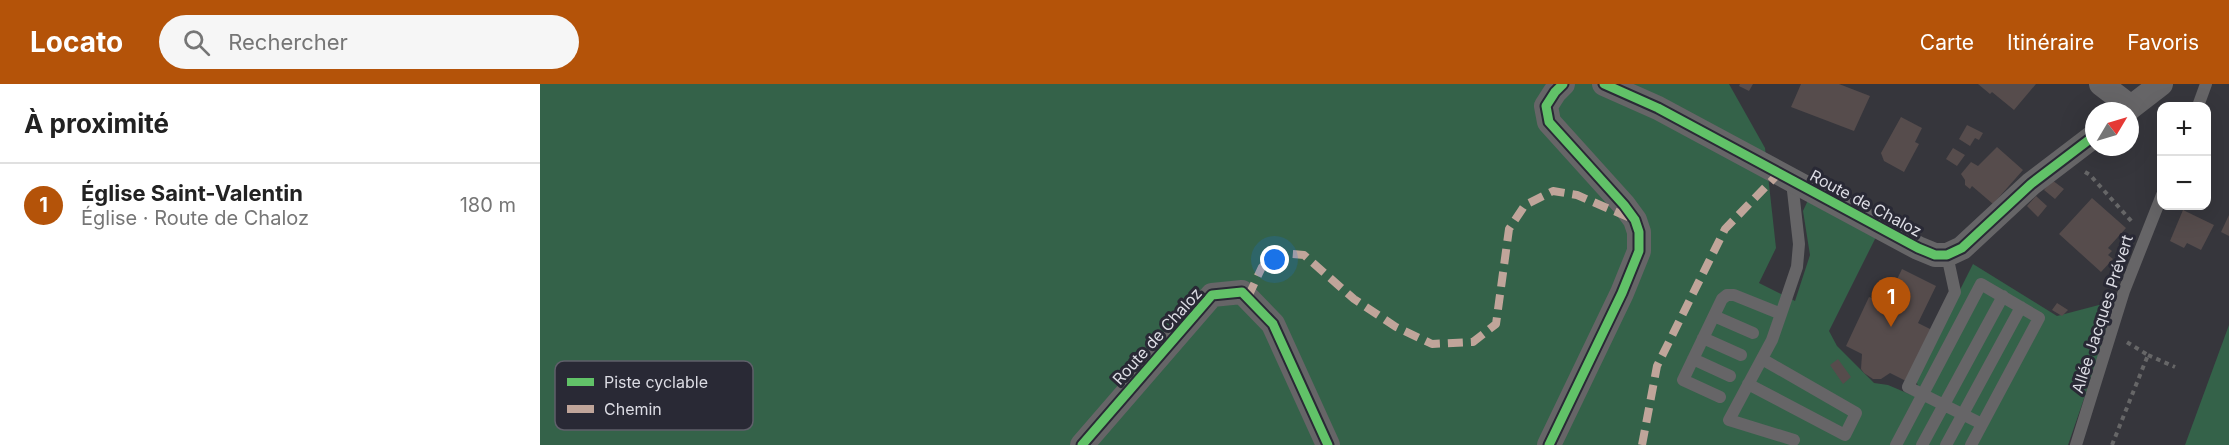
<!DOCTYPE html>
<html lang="fr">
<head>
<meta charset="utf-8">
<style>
	body { margin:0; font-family:Inter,sans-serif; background:#f6f6f6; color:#222 }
	.controls { position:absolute; right:18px; top:18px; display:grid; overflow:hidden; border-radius:12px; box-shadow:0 6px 24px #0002 }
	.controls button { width:54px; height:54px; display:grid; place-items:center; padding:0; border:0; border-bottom:2px solid #e0e0e0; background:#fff; color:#222; font:30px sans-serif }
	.compass { position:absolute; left:1545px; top:18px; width:54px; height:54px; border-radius:50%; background:#fff; box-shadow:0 6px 24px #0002; rotate:52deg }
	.you { position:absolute; left:735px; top:176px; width:21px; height:21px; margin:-15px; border:4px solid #fff; border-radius:50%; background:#1a73e8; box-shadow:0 0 0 9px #1a73e833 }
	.badge { display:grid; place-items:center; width:39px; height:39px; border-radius:50%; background:#b45309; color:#fff; font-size:20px; font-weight:700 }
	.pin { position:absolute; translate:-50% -50px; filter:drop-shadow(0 2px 3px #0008) }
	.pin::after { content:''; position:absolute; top:32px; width:21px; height:18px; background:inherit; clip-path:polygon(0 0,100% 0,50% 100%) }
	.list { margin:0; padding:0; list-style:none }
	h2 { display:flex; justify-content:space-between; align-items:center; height:78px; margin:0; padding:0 24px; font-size:26px }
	h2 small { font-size:20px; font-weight:400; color:#767676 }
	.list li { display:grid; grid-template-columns:39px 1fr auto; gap:18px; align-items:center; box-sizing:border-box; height:84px; padding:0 24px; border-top:2px solid #e0e0e0 }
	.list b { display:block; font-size:22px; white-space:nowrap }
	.list p { margin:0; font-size:20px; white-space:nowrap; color:#767676 }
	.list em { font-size:20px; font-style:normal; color:#767676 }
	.icon { flex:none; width:33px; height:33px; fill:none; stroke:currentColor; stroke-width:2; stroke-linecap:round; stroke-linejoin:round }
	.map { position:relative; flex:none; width:1689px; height:361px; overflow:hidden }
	header { display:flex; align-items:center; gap:36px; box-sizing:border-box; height:84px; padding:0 30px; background:#b45309; color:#fff }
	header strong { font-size:28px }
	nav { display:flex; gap:33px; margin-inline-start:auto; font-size:21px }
	.search { width:420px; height:54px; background:#f6f6f6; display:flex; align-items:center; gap:15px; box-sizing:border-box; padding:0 21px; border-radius:33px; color:#767676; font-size:22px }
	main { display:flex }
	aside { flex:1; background:#fff }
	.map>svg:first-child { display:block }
	.green { fill:#346249 }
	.building { fill:#564c4c }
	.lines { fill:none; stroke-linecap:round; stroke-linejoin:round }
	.path { stroke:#666667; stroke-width:4; stroke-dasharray:4.5 4.5; stroke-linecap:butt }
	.service { stroke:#666567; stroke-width:12 }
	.minor { stroke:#666567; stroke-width:24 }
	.quiet { stroke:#c0a59a; stroke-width:8; stroke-dasharray:15 8; stroke-linecap:butt }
	.cycleway-casing { stroke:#292935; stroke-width:13 }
	.cycleway { stroke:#61c268; stroke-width:9 }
	.labels { text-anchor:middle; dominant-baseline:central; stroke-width:6; stroke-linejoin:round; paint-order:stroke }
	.street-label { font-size:16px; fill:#dcdce4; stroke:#292935 }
	.key { fill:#292935; stroke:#5f5f6a; stroke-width:1.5 }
	.key-label { font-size:16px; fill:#dcdce4 }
</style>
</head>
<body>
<header>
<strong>Locato</strong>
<div class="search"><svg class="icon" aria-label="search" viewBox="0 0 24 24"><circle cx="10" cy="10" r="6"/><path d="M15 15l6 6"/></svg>Rechercher</div>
<nav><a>Carte</a><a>Itinéraire</a><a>Favoris</a></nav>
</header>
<main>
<aside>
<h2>À proximité<small></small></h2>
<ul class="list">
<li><span class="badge">1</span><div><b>Église Saint-Valentin</b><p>Église · Route de Chaloz</p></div><em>180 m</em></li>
</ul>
</aside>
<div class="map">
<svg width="1689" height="361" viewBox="0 0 1689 361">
	<rect width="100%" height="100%" fill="#36363c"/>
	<path class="green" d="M0 0H1189L1225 64 1236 164 1219 199 1255 217 1270 171 1263 127 1269 114 1337 151 1289 247 1297 262 1334 299 1348 301 1374 312 1379 304 1375 295 1433 180 1517 232 1578 216 1528 361H0Z
		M1689 241V361H1645Z"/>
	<path class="building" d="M1200 0H1213L1209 7 1199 2Z
		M1261 0H1299L1330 12 1314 47 1251 23Z
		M1438 0H1496L1474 26 1452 8 1450 10Z
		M1361 33 1382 44 1375 58 1379 60 1364 88 1344 77 1341 69Z
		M1427 41 1443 49 1439 56 1435 54 1430 62 1419 55Z
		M1457 63 1483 86 1453 120 1432 102 1430 105 1425 101V96L1421 90 1431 78 1438 82Z
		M1413 64 1425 71 1417 82 1406 75Z
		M1512 96 1524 105 1515 115 1504 106Z
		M1496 112 1507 122 1498 133 1487 122Z
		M1552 114 1586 144 1568 164 1572 167 1568 171 1573 175 1561 188 1519 150Z
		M1643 126 1674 141 1661 166 1647 159 1644 164 1630 157Z
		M1689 131V152L1681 148Z
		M1362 185 1396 202 1378 239 1394 247 1368 298 1350 289 1341 295H1333L1324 289 1321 285 1322 270 1306 262 1329 213 1332 214 1339 201 1351 208Z
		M1517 219 1528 226 1522 232 1512 226Z
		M1298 275 1311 293 1303 300 1290 281Z"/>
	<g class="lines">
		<path class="path" d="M1545 88 1550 91 1593 139
			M1608 271 1635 283
			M1572 361 1608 271 1585 257"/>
		<path class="service" d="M1658 22 1666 0
			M1407 171 1415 208 1368 303 1442 340
			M1241 230 1232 256 1189 336 1254 356
			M1174 232 1213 249
			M1163 254 1201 271
			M1153 275 1190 292
			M1208 300 1305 351 1316 329 1222 275
			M1180 313 1143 296 1182 215 1187 211H1194L1241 230 1257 183 1259 160 1252 98
			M1356 361 1441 200 1499 234 1431 361
			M1382 361 1463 212
			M1406 361 1481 223
			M1536 361 1584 207 1622 111"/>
		<path class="minor" d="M1064 0 1118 24 1378 164 1395 171H1407L1422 164 1491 100 1554 52
			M1561 0 1591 23
			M1586 27 1621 0
			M542 361 672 211 702 208 733 240 788 361
			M1009 361 1082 209 1099 167V148L1095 136 1084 121 1009 38 1006 22 1015 8 1023 0"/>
		<path class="quiet" d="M708 213 722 183 739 169 764 171 814 215 856 243 892 260 933 258 956 240 969 145 985 121 1013 107 1037 111 1090 134
			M1102 361 1117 282 1185 145 1238 90"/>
		<g class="cycleway-casing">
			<path id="cycleway" d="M1064 0 1118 24 1378 164 1395 171H1407L1422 164 1491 100 1554 52
				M542 361 672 211 702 208 733 240 788 361
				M1009 361 1082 209 1099 167V148L1095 136 1084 121 1009 38 1006 22 1015 8 1023 0"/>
		</g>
		<use href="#cycleway" class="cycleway"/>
	</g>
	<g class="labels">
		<g class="street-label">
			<text transform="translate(1326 119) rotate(28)">Route de Chaloz</text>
			<text transform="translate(1562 230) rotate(-72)">Allée Jacques Prévert</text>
			<text transform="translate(617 252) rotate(-48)">Route de Chaloz</text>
		</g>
	</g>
	<rect x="15" y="277" width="198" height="69" rx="9" class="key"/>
	<rect x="27" y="294" width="27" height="8" fill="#61c268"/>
	<rect x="27" y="321" width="27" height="8" fill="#c0a59a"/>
	<g class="key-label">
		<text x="64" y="304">Piste cyclable</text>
		<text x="64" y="331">Chemin</text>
	</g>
</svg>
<div class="controls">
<button>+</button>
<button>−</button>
</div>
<svg class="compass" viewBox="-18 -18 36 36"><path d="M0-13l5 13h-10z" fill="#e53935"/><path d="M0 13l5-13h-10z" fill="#767676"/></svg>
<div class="you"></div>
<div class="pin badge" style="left:1351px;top:243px">1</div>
</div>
</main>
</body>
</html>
